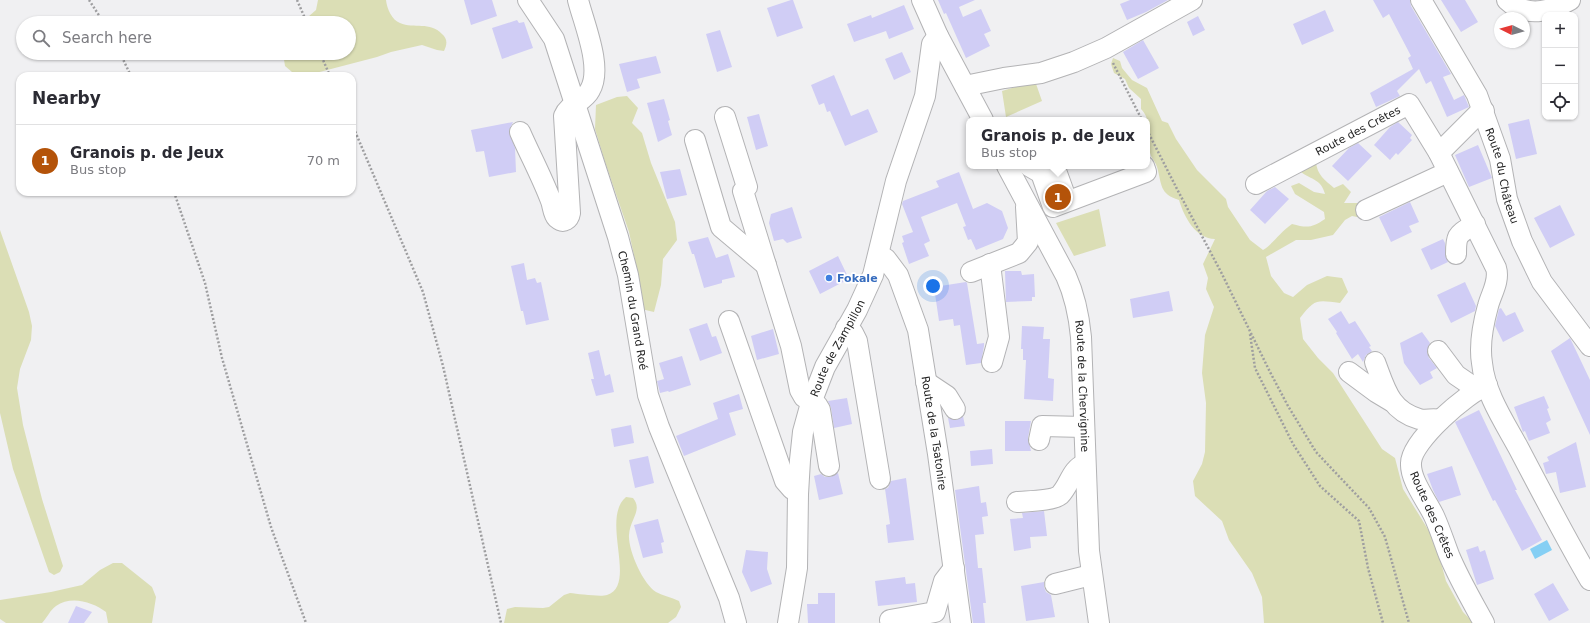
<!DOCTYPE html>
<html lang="en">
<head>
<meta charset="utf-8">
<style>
	body { margin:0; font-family:"DejaVu Sans",sans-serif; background:#f2f2f3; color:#2b2b33 }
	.controls { position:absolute; right:12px; top:12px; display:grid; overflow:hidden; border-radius:8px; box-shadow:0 1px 3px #0004 }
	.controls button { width:36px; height:36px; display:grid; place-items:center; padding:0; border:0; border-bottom:1px solid #e1e1e2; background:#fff; color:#2b2b33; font:20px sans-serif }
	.compass { position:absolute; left:1494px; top:12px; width:36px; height:36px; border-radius:50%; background:#fff; box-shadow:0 1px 3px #0004; rotate:275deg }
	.you { position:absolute; left:933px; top:286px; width:14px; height:14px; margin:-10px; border:3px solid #fff; border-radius:50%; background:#1a73e8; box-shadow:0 0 0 6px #1a73e833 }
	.badge { display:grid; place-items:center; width:26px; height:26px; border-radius:50%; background:#b45309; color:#fff; font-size:13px; font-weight:700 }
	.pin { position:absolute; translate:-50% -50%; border:2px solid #fff; box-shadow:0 1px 4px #0006 }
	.popup { position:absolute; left:966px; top:117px; width:184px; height:52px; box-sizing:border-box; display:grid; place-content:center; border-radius:8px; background:#fff; filter:drop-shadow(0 1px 3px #0005); font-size:13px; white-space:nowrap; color:#7c7c81 }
	.popup b { font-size:15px; color:#2b2b33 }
	.popup::after { content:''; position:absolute; left:50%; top:100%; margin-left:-8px; border:8px solid transparent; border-top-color:#fff }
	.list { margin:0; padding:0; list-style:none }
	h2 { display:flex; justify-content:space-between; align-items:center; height:52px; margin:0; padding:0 16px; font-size:17px }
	h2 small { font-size:13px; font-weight:400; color:#7c7c81 }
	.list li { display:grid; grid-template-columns:26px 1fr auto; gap:12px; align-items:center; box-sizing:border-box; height:72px; padding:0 16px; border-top:1px solid #e1e1e2 }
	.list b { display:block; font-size:15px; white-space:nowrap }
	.list p { margin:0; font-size:13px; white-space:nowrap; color:#7c7c81 }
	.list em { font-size:13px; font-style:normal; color:#7c7c81 }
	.icon { flex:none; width:22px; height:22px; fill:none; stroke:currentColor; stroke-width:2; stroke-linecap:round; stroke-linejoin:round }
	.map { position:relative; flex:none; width:1590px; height:623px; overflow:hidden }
	.search { position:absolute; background:#fff; box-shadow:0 1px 3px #0004; left:16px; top:16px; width:340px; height:44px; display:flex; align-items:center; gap:10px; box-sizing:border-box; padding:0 14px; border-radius:22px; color:#7c7c81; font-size:15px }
	.panel { position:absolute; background:#fff; box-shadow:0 1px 3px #0004; left:16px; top:72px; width:340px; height:124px; border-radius:12px }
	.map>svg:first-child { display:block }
	.green { fill:#dbdeb5 }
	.water { fill:#85cff4 }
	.building { fill:#d0cdf5 }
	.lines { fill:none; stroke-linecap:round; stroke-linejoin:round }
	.minor-casing { stroke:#b3b3b5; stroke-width:22 }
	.path { stroke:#9e9ea0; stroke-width:2.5; stroke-dasharray:2 2; stroke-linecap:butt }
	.minor { stroke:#fff; stroke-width:20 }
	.shop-dot { fill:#3f7fe0; stroke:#fefeff; stroke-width:1.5 }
	.labels { text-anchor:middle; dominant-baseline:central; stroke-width:3.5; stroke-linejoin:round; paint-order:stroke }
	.street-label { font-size:11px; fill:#232323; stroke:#fefeff }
	.shop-label { font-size:11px; font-weight:bold; fill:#366cbe; stroke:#fefeff; text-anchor:start }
</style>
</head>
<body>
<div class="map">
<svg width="1590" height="623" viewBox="0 0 1590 623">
	<rect width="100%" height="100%" fill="#f0f0f2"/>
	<path class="green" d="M318 0H386C387 9 392 20 400 23 414 29 430 21 442 34 448 39 447 45 444 51L437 50 422 45 391 52 377 57 308 75 292 72 285 66 283 53H349V23H301L316 10Z
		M1113 58 1120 61 1122 68 1132 80 1147 88 1162 121 1168 123 1176 139 1197 170 1226 199 1228 207 1250 240 1263 250C1274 243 1280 232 1292 224 1307 228 1312 228 1325 219L1324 212 1295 194 1291 186 1299 183 1314 192 1325 194C1321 179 1312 180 1301 172L1310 162H1316C1317 175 1325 180 1334 188L1343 184 1351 192 1344 203H1358L1361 207 1362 213 1357 217 1352 216 1345 220 1333 235 1311 240H1296L1266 257 1271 276 1284 293 1293 297 1307 285 1327 276 1342 278 1348 292 1340 303C1316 300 1315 299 1300 318L1303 339 1318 358 1333 373 1382 449 1395 458 1403 489 1429 531 1438 552 1446 581 1463 612 1474 623H1264L1262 597 1252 573 1229 540 1222 521 1195 496 1193 481 1202 464 1205 452 1206 403 1202 373 1205 335 1214 307 1206 289 1208 278 1203 264 1215 239C1196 239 1184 217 1179 200 1159 194 1162 184 1157 167 1156 163 1153 160 1151 156 1149 150 1148 144 1147 138 1146 125 1151 120 1141 109V99L1129 88 1125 79 1114 73 1111 64Z
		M1035 81 1042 101 1006 117 1002 91Z
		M627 96 638 108 632 123 642 133 651 163 675 222 677 240 663 259 661 285 654 312 637 308 636 265 629 232 605 162 595 129 596 105 617 97Z
		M1099 209 1106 246 1074 256 1056 223Z
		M0 230 29 312 32 326 31 340 20 369 17 388 23 425 42 499 63 566 60 572 54 575 49 572 13 469 0 413Z
		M626 497 633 498C643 510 630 519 629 535 628 550 643 584 656 592 663 596 671 597 679 601L681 607 676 617 668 623H504L507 609 515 607 543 608 549 607 564 595 570 593C578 594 601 597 607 595 638 585 600 519 626 497Z
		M113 563H122L152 587 156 597 152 623H108L106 612C93 602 71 595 56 606 50 610 47 618 42 623H6L0 619V600L51 592 82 585 100 570Z"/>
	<path class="water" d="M1547 540 1552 550 1535 559 1530 549Z"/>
	<path class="building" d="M464 0H492L497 16 471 25Z
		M791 0H793L803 28 777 37 767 8Z
		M938 0H975L959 7 963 17 981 9 991 31 984 34 990 46 966 58 946 13 944 14Z
		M1130 0H1168L1146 12 1127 20 1120 4Z
		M1373 0H1410L1411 6 1451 74 1443 77 1454 100 1464 95 1469 107 1447 117 1431 81 1426 84 1419 69 1397 91 1400 96 1376 107 1370 93 1413 69 1408 58 1411 56 1389 14 1383 18Z
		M1441 0H1465L1478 22 1461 32Z
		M904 5 914 29 889 39 886 31 854 42 847 24 871 15 872 18Z
		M1325 10 1334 31 1302 45 1293 24Z
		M1198 16 1205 30 1193 36 1187 22Z
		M517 20 519 23 524 22 533 48 502 59 492 28Z
		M720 30 732 67 717 72 706 34Z
		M1143 40 1159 68 1138 79 1123 52Z
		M902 52 911 72 894 80 885 59Z
		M656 56 661 73 637 79 640 88 627 92 619 64Z
		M834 75 851 116 868 109 878 132 845 146 830 111 827 112 824 103 819 105 811 85Z
		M664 99 670 120 668 121 672 135 658 142 647 103Z
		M759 114 768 146 756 150 747 117Z
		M1529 119 1537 154 1516 159 1508 124Z
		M513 122 509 131 515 148 516 172 489 177 484 151 476 152 471 130Z
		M1398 122 1412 135 1410 138 1412 140 1398 155 1396 153 1390 160 1374 145 1390 127Z
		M1358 143 1372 156 1348 181 1332 166 1349 148Z
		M1478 145 1492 178 1469 187 1455 155Z
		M680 169 687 195 667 199 660 172Z
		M959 172 973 209 987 203 1002 211 1008 228 1003 239 976 250 971 239 968 240 963 227 966 226 957 203 921 217 930 241 924 244 929 256 909 264 902 243 904 242 902 236 913 232 902 204 903 201 939 187 936 181Z
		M1275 187 1289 199 1265 224 1250 210 1267 191Z
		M1410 202 1419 222 1409 226 1412 232 1391 242 1379 217Z
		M1560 205 1575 235 1550 248 1534 218Z
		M792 207 802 238 787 243 783 239 774 241 769 223 771 214Z
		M708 237 716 258 728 254 735 277 722 280V283L704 288 694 254H692L688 242Z
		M1443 239 1445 243V254L1448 262 1431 270 1421 249Z
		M838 256 849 279 820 294 809 271Z
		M524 263 527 280 535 278 537 283 541 282 549 320 526 325 523 311H521L511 266Z
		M1005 271H1021L1022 275 1034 274 1035 297H1032V301L1006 302Z
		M966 282 967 283 977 344 984 343V346L981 363 966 365 960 325 954 326 953 319 939 321 934 287Z
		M1465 282 1476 306 1475 311 1451 323 1437 295Z
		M1169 291 1173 311 1133 318 1130 299Z
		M1501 308 1506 316 1515 312 1524 331 1503 342 1495 326 1499 309Z
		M1341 311 1349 324 1355 321 1371 346 1369 347 1372 351 1366 355 1363 362 1358 354 1352 359 1336 333 1337 332 1328 319Z
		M707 323 712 337 716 336 722 353 700 361 689 329Z
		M1022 326 1044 327 1043 339H1050L1048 378 1054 379 1053 401 1024 399 1026 360H1023V349H1021Z
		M773 329 779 354 757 360 751 336Z
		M1422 332 1430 343 1427 352 1429 358 1437 368 1430 372 1433 378 1420 385 1404 363 1400 343Z
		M1570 338 1590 380V435L1551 351Z
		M599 350 605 376 610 374 614 392 596 396 591 379H594L588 353Z
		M682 356 691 385 669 392 668 391 660 393 657 381 664 379 659 363Z
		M739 394 743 409 729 413 736 435 684 456 676 436 718 419 713 403Z
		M1544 396 1549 408 1547 409 1551 420 1546 423 1550 433 1529 441 1525 431 1523 432 1514 407Z
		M847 398 852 424 834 428 831 408 828 401Z
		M1479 410 1517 490H1515L1542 540 1522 551 1495 500 1493 501 1455 422Z
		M963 416 965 426 950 428 948 418 956 420Z
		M1005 421H1031L1028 438 1031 451H1005Z
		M631 425 634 443 614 447 611 429Z
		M1576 442 1586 487 1560 493 1556 472 1546 474 1543 463 1549 461 1547 457Z
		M992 449 993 464 971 466 970 451Z
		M648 456 654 483 635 488 629 460Z
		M1452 466 1461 495 1439 502 1433 490 1427 474Z
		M838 473 843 494 819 500 814 476 821 474 825 477H830Z
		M906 478 914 540 888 543 886 525 890 524 885 489 888 488 891 481Z
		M979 486 981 503 986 502 988 516 982 517 984 534 975 535 978 568H982L986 603H983L985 623H973L955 490Z
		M1044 511 1047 536 1030 537 1031 548 1014 551 1010 519 1023 518 1022 513Z
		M658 519 664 542 661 543 663 553 643 558 634 525Z
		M1478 546 1480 552 1485 550 1494 579 1477 585 1466 550Z
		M746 550 768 552 767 569 772 584 751 592 742 572Z
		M905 577 906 584 915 583 917 602 878 606 875 581Z
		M1044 582V587L1046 592 1051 595 1055 617 1026 621 1021 586Z
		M1553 583 1569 610 1549 621 1534 594Z
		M818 593H835V623H808L807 604H818Z
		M76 606 92 612 84 623H68Z"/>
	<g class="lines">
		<g class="minor-casing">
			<g id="minor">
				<path id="s1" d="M528 0 554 39 618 237 628 275 648 395 659 427 729 598 736 623"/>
				<path d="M922 0 938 36 983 120"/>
				<path id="s2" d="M1421 0 1477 95 1500 159 1507 199 1522 241 1542 282 1590 346"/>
				<path d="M1507 0C1526 18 1550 12 1570 0"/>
				<path d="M965 86 1004 78 1041 73 1074 62 1106 48 1192 0"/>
				<path d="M725 117 747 187 743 191 791 346 800 390 804 397 817 405 820 410 829 466"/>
				<path d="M520 132C530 155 542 177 551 201 553 206 553 214 557 218 564 224 569 219 570 213L564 116C569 104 584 102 590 90 603 68 584 24 578 0"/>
				<path d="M695 140 721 227 766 265"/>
				<path d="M1439 153 1478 114 1484 111"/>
				<path id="s3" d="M1007 166 1066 276C1075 296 1079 316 1081 337L1089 551 1099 623"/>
				<path d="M1029 166 1041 173 1053 207 1146 172 1144 166"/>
				<path d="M1055 168 1067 201"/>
				<path id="s4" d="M1256 184 1409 104 1439 153 1496 268C1500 281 1491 294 1488 306 1483 324 1479 345 1482 363 1485 394 1505 423 1519 449 1542 493 1565 537 1590 580"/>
				<path d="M1366 210 1448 172"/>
				<path d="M1456 254C1456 233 1458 235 1475 224"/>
				<path id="s5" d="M879 255 886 259 898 275 918 330 938 454 961 623"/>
				<path d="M990 264 999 337 992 362"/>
				<path d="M971 272 1019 253 1028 242 1026 207"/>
				<path d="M729 321 785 481 792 489 798 491"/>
				<path d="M846 328 853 333 857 341 880 479"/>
				<path d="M1438 351 1456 375 1478 390"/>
				<path d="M1375 362C1385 388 1389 410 1419 419 1426 421 1433 418 1440 420"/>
				<path d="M1349 372 1376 392 1391 401"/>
				<path d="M926 382 947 396 955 409"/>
				<path d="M1039 440 1042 426 1084 427"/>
				<path d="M1017 502C1026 501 1053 501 1060 495 1070 485 1071 469 1085 464"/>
				<path d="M1055 584 1091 575"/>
				<path d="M890 620 935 612 944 581 954 568"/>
				<path id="s6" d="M788 623 797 568 798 494 800 460 803 432 811 403 825 367 857 310 873 275 896 181 925 96 932 44 938 36"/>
				<path d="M1484 623C1472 601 1459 579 1449 555 1444 542 1440 529 1434 516 1427 501 1410 480 1411 463 1411 441 1467 393 1487 385"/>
			</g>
		</g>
		<path class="path" d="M89 0 104 23
			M297 0 307 23
			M120 53 131 76
			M320 53 330 76
			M1113 63 1142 120
			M352 124 423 292 443 366 501 623
			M1147 130 1177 189 1221 272 1270 372 1288 406 1316 452 1369 508 1385 537 1409 623
			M174 192 205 283 222 358 271 527 306 623
			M1250 334 1255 368 1293 444 1320 486 1359 521 1368 568 1383 623"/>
		<use href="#minor" class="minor"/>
	</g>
	<circle class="shop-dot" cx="829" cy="278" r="4"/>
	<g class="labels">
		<g class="street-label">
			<text stroke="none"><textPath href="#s4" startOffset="115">Route des Crêtes</textPath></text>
			<text stroke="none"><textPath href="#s2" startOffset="195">Route du Château</textPath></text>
			<text stroke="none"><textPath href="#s1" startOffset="330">Chemin du Grand Roé</textPath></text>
			<text stroke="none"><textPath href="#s6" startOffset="283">Route de Zampillon</textPath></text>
			<text stroke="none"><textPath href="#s3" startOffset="237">Route de la Chervignine</textPath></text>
			<text stroke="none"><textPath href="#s5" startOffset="191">Route de la Tsatonire</textPath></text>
			<text transform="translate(1432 515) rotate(66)">Route des Crêtes</text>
		</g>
		<g class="shop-label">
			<text x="837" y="278">Fokale</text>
		</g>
	</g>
</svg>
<div class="controls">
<button>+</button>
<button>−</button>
<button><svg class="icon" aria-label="locate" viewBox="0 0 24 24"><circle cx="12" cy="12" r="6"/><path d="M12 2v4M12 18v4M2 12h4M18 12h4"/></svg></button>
</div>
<svg class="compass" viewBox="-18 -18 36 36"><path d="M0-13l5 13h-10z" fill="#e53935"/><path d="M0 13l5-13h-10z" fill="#7c7c81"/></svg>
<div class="you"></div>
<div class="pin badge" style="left:1058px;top:197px">1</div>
<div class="popup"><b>Granois p. de Jeux</b>Bus stop</div>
<div class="search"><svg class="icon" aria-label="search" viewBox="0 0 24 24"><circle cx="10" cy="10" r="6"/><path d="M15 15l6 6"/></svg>Search here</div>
<section class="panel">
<h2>Nearby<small></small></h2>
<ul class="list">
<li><span class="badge">1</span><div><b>Granois p. de Jeux</b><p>Bus stop</p></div><em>70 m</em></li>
</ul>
</section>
</div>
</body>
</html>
